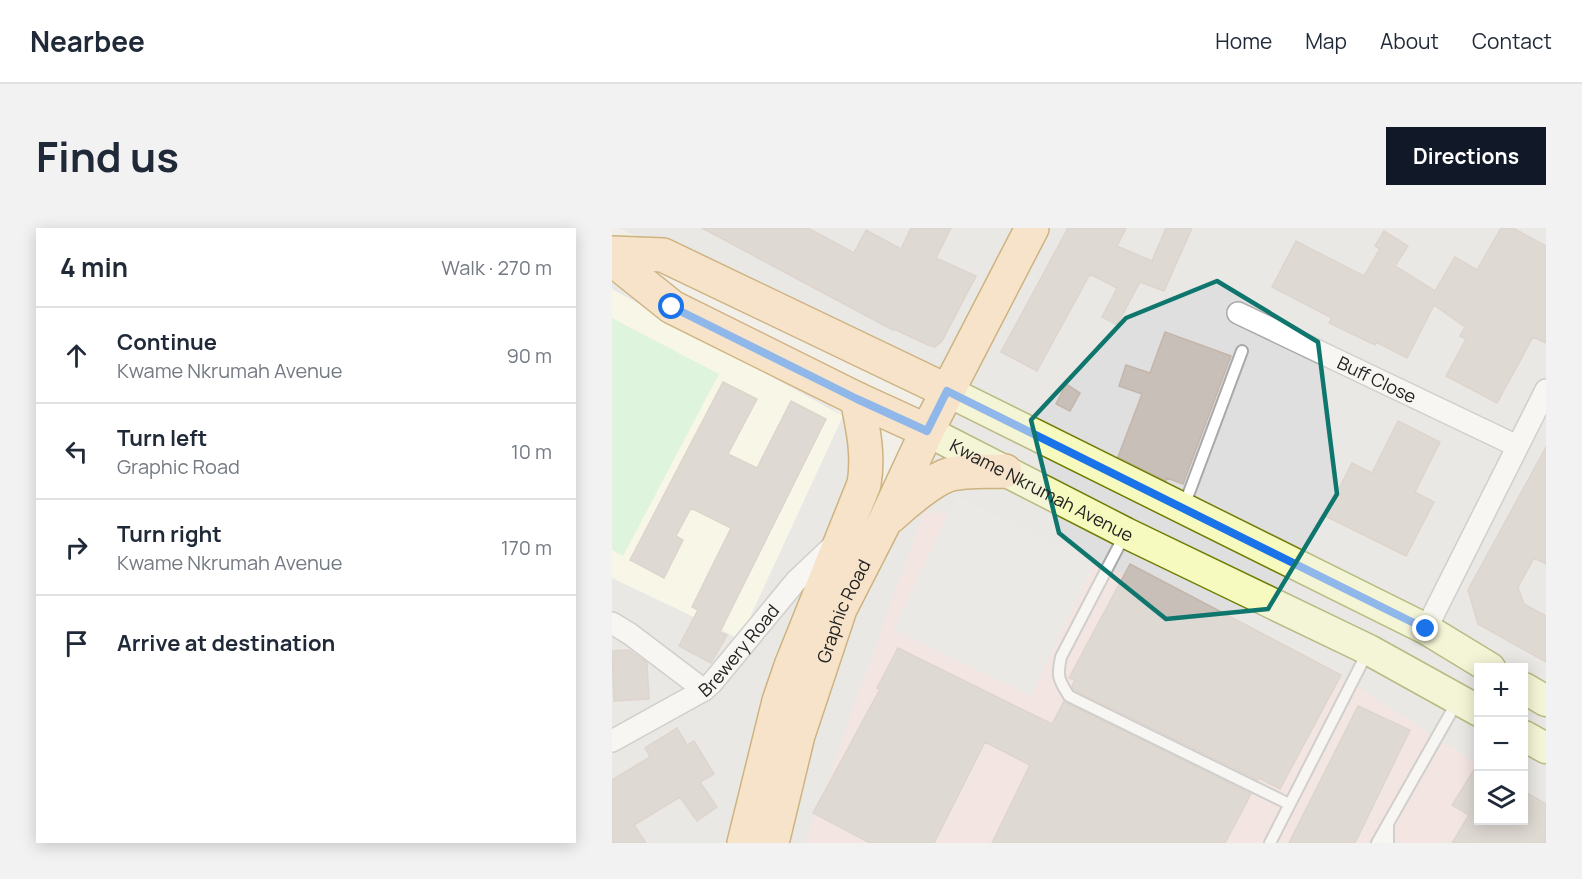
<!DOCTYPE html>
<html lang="en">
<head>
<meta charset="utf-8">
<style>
	body { margin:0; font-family:Manrope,sans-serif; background:#f2f2f3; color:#1f2937 }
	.controls { position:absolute; right:18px; bottom:18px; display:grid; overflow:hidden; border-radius:0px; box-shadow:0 3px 15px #0003 }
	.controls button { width:54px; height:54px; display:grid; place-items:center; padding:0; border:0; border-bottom:2px solid #e0e1e3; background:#fff; color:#1f2937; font:30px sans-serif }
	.stop { position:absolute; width:18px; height:18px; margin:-14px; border:4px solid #1a73e8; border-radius:50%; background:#fff }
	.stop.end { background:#1a73e8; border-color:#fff; box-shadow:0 2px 6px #0008 }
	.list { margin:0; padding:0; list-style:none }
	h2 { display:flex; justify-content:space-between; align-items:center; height:78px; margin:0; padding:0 24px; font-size:26px }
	h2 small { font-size:20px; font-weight:400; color:#747a83 }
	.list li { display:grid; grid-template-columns:39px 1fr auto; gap:18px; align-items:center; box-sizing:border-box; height:96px; padding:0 24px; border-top:2px solid #e0e1e3 }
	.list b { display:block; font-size:22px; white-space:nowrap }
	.list p { margin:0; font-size:20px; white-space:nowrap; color:#747a83 }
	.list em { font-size:20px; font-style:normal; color:#747a83 }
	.icon { flex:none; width:33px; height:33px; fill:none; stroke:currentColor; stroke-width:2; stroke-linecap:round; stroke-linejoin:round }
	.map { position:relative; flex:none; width:934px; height:615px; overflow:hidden; border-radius:0px }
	header { display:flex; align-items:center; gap:36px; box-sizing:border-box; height:84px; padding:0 30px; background:#fff; border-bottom:2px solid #e0e1e3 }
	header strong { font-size:28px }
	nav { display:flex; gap:33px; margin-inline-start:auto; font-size:21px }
	.intro { display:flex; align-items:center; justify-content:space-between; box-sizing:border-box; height:144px; padding:0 36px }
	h1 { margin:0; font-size:42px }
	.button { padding:15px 27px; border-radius:0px; background:#111827; color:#fff; font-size:21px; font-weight:700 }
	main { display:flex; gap:36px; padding:0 36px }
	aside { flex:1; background:#fff; border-radius:0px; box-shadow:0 3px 15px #0003 }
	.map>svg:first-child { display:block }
	.residential { fill:#e0dfdf; fill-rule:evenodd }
	.commercial { fill:#f2dad9 }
	.education { fill:#ffffe5 }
	.park { fill:#c8facc }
	.parking { fill:#e2e2e2 }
	.building { fill:#c7bfb8; stroke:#c4b6ab; stroke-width:1.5 }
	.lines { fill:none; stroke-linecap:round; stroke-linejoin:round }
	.lane-casing { stroke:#a9a9a9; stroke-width:14 }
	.street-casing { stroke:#a9a9a9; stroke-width:24 }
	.secondary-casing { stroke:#707d05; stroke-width:33 }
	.primary-casing { stroke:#a06b00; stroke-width:36 }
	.lane { stroke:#fff; stroke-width:10 }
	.street { stroke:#fff; stroke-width:21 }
	.secondary { stroke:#f7fabf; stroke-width:30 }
	.primary { stroke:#fcd6a4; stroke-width:33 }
	.route { stroke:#1a73e8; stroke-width:8 }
	.marked { fill:none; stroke:#0f766e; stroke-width:4.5; stroke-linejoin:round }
	.labels { text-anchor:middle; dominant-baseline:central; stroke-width:5; stroke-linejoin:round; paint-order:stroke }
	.street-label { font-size:18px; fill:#222; stroke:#fff }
</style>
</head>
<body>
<header>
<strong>Nearbee</strong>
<nav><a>Home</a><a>Map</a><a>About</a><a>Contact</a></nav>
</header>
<div class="intro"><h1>Find us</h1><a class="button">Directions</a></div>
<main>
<aside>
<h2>4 min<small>Walk · 270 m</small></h2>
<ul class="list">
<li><svg class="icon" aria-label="ahead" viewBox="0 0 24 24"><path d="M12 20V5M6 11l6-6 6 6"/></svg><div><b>Continue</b><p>Kwame Nkrumah Avenue</p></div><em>90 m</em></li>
<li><svg class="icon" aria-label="left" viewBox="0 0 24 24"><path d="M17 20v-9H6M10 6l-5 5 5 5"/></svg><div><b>Turn left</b><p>Graphic Road</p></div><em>10 m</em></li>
<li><svg class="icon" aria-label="right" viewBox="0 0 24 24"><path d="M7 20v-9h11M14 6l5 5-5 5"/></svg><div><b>Turn right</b><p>Kwame Nkrumah Avenue</p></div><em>170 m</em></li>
<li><svg class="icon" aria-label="arrive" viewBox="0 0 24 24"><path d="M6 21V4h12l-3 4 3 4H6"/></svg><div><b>Arrive at destination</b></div></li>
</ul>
</aside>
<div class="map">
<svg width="934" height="615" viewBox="0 0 934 615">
	<rect width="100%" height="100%" fill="#f2efe9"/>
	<path class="residential" d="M7 0H401L334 140 315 145Z
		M428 0H934V615H173L237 388ZM867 440H912V592H867Z
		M0 55 216 175 245 202 241 250 118 615H0Z"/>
	<path class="commercial" d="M312 283 400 294 749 461 866 536 867 592H912V565L934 579V615H193Z"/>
	<path class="education" d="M0 61 231 188 128 411 0 350Z"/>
	<path class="park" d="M0 90 107 146 11 328 0 322Z"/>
	<path class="parking" d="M345 268 483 334 419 468 281 402Z"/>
	<path class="building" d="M90 0H196L242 25 254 2 289 21 299 0H339L324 30 364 48 330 113 323 119 316 117 282 101 281 102Z
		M456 0H514L505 18 540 33 554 0H580L552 63 528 54 505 97 490 89 505 60 478 46 425 143 389 124Z
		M889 0H901L934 18V115L921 109 885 175 834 148 854 111 848 108 853 99 822 77 795 130 764 114 763 117 717 95 720 90 660 59 684 13 752 48 768 21 763 18 772 3 796 18 783 38 823 63 843 29 865 42Z
		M553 104 619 128 571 256 555 250 554 253 506 229 530 166 507 158 514 137 538 145Z
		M111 154 145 171 116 226 145 240 179 173 214 191 108 404 115 407 99 435 67 418 86 382 80 379 119 300 79 280 64 308 71 312 52 350 18 332Z
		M454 156 468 165 458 183 444 176Z
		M786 193 828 214 803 264 822 274 794 328 713 288 740 235 760 245Z
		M934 219V336L922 330 906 359 912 376 934 388V434L866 396 856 362Z
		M518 336 729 447 668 561 647 550 646 552 462 462 460 458 463 452 457 450Z
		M286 420 440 496 452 473 639 566 613 615H380L418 537 373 514 322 615H258L201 585 268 461 265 460Z
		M17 422 35 435 37 471 2 473 0 423Z
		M746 478 798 502 743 615H677Z
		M65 500 75 517 82 513 102 546 88 554 105 579 85 593 68 569 22 597 34 615H0V552L38 529 33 520Z
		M867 534V592H912V563L934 576V615H840L857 587 840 577Z"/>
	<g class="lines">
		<g class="lane-casing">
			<path id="lane" d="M572 278 630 123
				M512 308 449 429C445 448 446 451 457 468L677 576
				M776 596V615
				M658 615 756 423
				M765 615 846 472"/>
		</g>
		<g class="street-casing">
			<g id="street">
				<path id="s1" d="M626 85 905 218"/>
				<path d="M0 395 18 406 92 462"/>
				<path d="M814 401 934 162"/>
				<path id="s2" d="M0 513 92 462 99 456 184 353 221 318"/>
			</g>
		</g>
		<g class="secondary-casing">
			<g id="secondary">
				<path d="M335 163 814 401 878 440"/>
				<path id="s3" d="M315 203 514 305 757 422 867 483"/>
				<path d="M912 460 934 473"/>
				<path d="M912 508 934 520"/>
			</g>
		</g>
		<g class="primary-casing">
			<g id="primary">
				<path d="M0 25 51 27 335 163"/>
				<path d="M0 31 60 79 245 171 315 203"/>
				<path d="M279 288C291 277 320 252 336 247 354 242 374 244 393 243"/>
				<path d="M132 615 167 473 179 438 252 256C257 227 251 200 245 171"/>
				<path id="s4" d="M160 615 186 507 228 381 273 293 315 203 420 0"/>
			</g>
		</g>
		<use href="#lane" class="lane"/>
		<use href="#street" class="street"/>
		<use href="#secondary" class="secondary"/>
		<use href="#primary" class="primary"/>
	</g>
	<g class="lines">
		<path class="route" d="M60 79 245 171 315 203 335 163 814 401"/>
	</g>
	<path d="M0 0H934V615H0ZM605 53 706 114 725 266 656 381 554 391 447 305 419 192 514 90Z" fill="#f2efe9" fill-opacity=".55" fill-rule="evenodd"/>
	<path class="marked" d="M605 53 706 114 725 266 656 381 554 391 447 305 419 192 514 90Z"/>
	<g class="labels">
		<g class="street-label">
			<text stroke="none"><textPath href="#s1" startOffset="154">Buff Close</textPath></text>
			<text stroke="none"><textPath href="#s3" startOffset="129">Kwame Nkrumah Avenue</textPath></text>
			<text stroke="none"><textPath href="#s4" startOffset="243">Graphic Road</textPath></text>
			<text stroke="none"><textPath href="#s2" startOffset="158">Brewery Road</textPath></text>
		</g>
	</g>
</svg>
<div class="controls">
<button>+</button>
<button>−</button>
<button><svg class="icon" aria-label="layers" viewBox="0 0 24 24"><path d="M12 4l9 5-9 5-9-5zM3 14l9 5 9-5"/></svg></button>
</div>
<div class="stop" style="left:60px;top:79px"></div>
<div class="stop end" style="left:814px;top:401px"></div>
</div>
</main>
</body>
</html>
